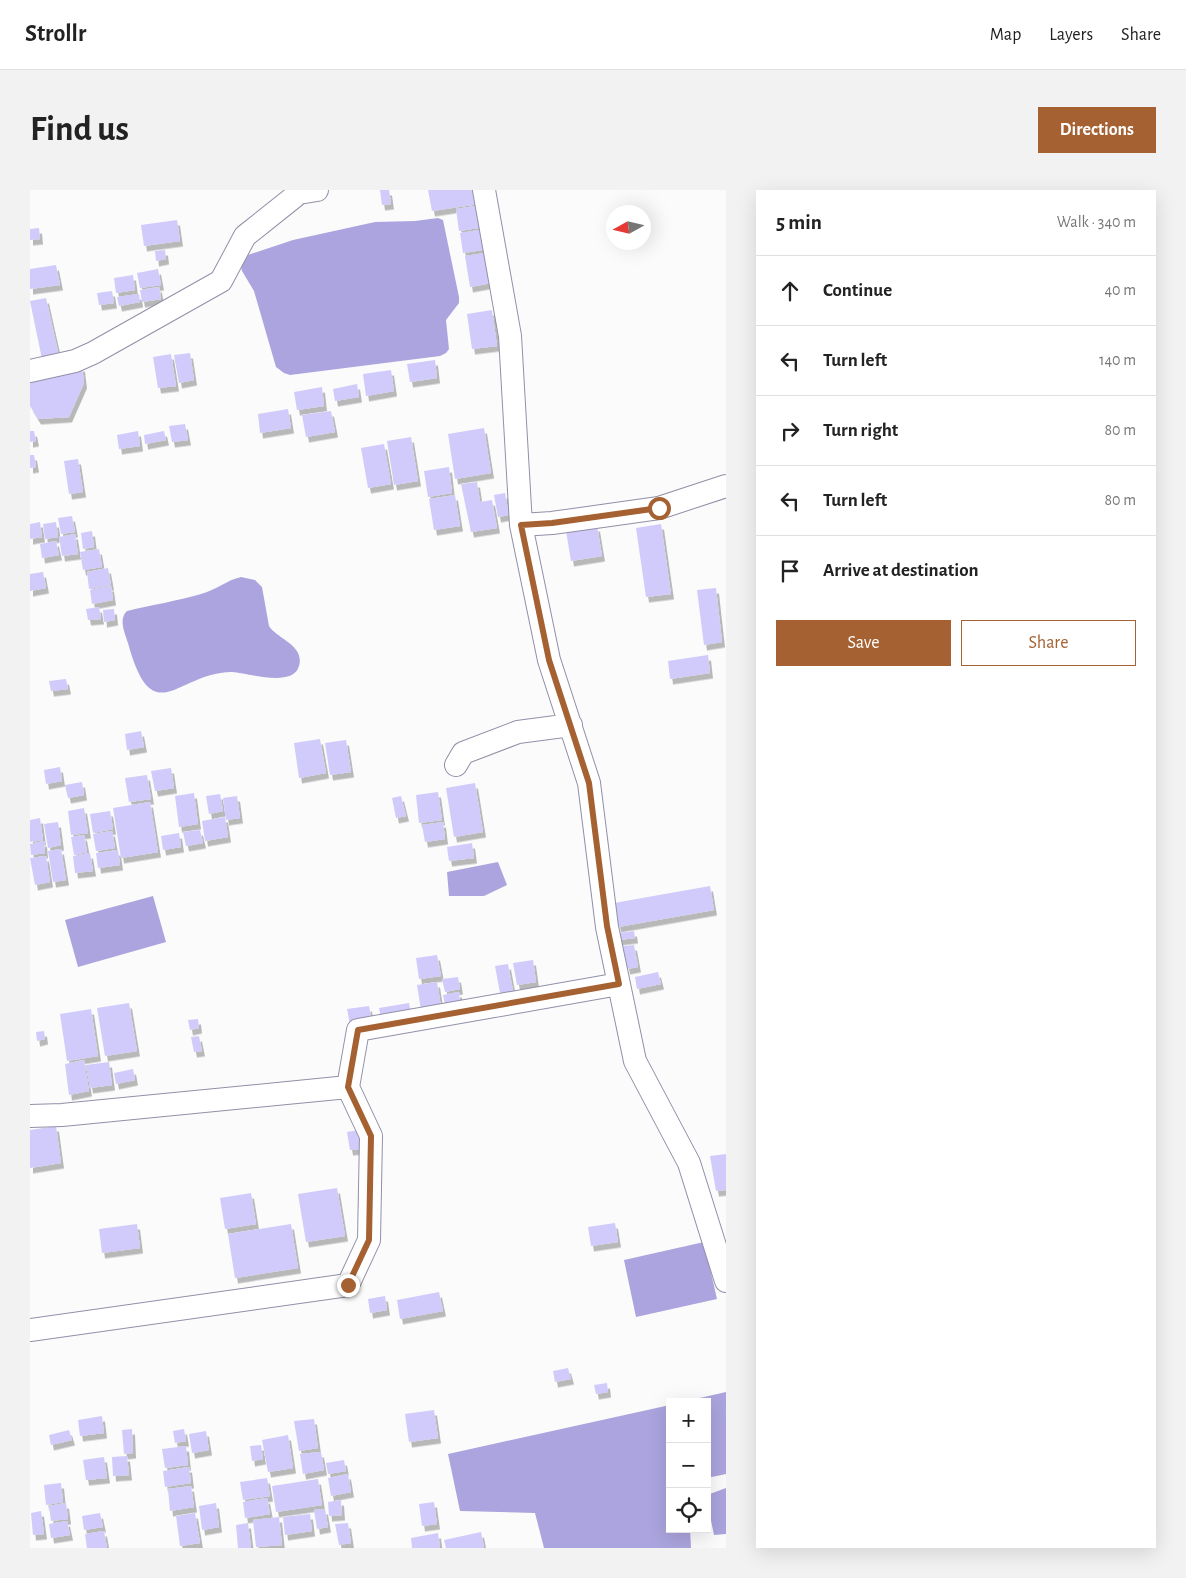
<!DOCTYPE html>
<html lang="en">
<head>
<meta charset="utf-8">
<style>
	body { margin:0; font-family:"Alegreya Sans",sans-serif; background:#f2f2f2; color:#222 }
	.controls { position:absolute; right:15px; bottom:15px; display:grid; overflow:hidden; border-radius:0px; box-shadow:0 5px 20px #0002 }
	.controls button { width:45px; height:45px; display:grid; place-items:center; padding:0; border:0; border-bottom:1px solid #e0e0e0; background:#fff; color:#222; font:25px sans-serif }
	.compass { position:absolute; left:576px; top:15px; width:45px; height:45px; border-radius:50%; background:#fff; box-shadow:0 5px 20px #0002; rotate:262deg }
	.stop { position:absolute; width:15px; height:15px; margin:-11px; border:4px solid #a56132; border-radius:50%; background:#fff }
	.stop.end { background:#a56132; border-color:#fff; box-shadow:0 1px 5px #0008 }
	.list { margin:0; padding:0; list-style:none }
	h2 { display:flex; justify-content:space-between; align-items:center; height:65px; margin:0; padding:0 20px; font-size:21px }
	h2 small { font-size:16px; font-weight:400; color:#767676 }
	.list li { display:grid; grid-template-columns:32px 1fr auto; gap:15px; align-items:center; box-sizing:border-box; height:70px; padding:0 20px; border-top:1px solid #e0e0e0 }
	.list b { display:block; font-size:19px; white-space:nowrap }
	.list em { font-size:16px; font-style:normal; color:#767676 }
	.actions { display:flex; gap:10px; padding:15px 20px }
	.actions a { flex:1; padding:11px 0; border:1px solid #a56132; border-radius:0px; text-align:center; font-size:18px; color:#a56132 }
	.actions .main { background:#a56132; color:#fff }
	.icon { flex:none; width:28px; height:28px; fill:none; stroke:currentColor; stroke-width:2; stroke-linecap:round; stroke-linejoin:round }
	.map { position:relative; flex:none; width:696px; height:1358px; overflow:hidden; border-radius:0px }
	header { display:flex; align-items:center; gap:30px; box-sizing:border-box; height:70px; padding:0 25px; background:#fff; border-bottom:1px solid #e0e0e0 }
	header strong { font-size:24px }
	nav { display:flex; gap:28px; margin-inline-start:auto; font-size:18px }
	.intro { display:flex; align-items:center; justify-content:space-between; box-sizing:border-box; height:120px; padding:0 30px }
	h1 { margin:0; font-size:35px }
	.button { padding:12px 22px; border-radius:0px; background:#a56132; color:#fff; font-size:18px; font-weight:700 }
	main { display:flex; gap:30px; padding:0 30px }
	aside { flex:1; background:#fff; border-radius:0px; box-shadow:0 5px 20px #0002 }
	.map>svg:first-child { display:block }
	.water { fill:#aba4de }
	.building { fill:#d0cbfb; filter:url(#shadow) }
	.lines { fill:none; stroke-linecap:round; stroke-linejoin:round }
	.street-casing { stroke:#928fa7; stroke-width:24 }
	.street { stroke:#fff; stroke-width:22 }
	.route { stroke:#a56132; stroke-width:6 }
</style>
</head>
<body>
<header>
<strong>Strollr</strong>
<nav><a>Map</a><a>Layers</a><a>Share</a></nav>
</header>
<div class="intro"><h1>Find us</h1><a class="button">Directions</a></div>
<main>
<div class="map">
<svg width="696" height="1358" viewBox="0 0 696 1358">
	<defs>
		<filter id="shadow"><feDropShadow dx="3" dy="5.5" stdDeviation="0" flood-color="#0004"/></filter>
	</defs>
	<rect width="100%" height="100%" fill="#fbfbfb"/>
	<path class="water" d="M408 28 413 30 429 107V113L416 130 419 159 416 163 410 166 260 185 254 183 246 177 224 101 212 81 211 76 215 66 263 50 345 32 385 31Z
		M211 387 225 390 232 397 239 436C247 449 275 455 269 476 263 498 218 483 202 482 147 482 123 544 98 453 95 443 88 429 97 421 122 415 147 411 171 404 186 400 197 390 211 387Z
		M468 672 477 695 454 706H419L417 682Z
		M123 706 136 752 48 777 35 730Z
		M674 1052 687 1109 606 1127 594 1070Z
		M696 1202V1284L677 1288V1212H652Z
		M640 1215V1339H660L661 1358H514L505 1323 430 1321 418 1264Z
		M696 1298V1344L684 1345 677 1311V1305Z"/>
	<path class="building" d="M350 0H359L361 14 352 15Z
		M398 0H447L449 14 402 21Z
		M452 15 455 37 429 41 426 19Z
		M147 30 150 51 114 56 111 35Z
		M9 38 10 49 0 50V39Z
		M456 39 459 59 433 63 430 43Z
		M135 60 136 69 126 71 125 61Z
		M462 62 467 92 440 97 435 66Z
		M26 75 30 95 0 99V79Z
		M128 79 131 95 110 98 107 83Z
		M103 85 105 100 86 103 84 88Z
		M129 97 131 109 112 112 110 100Z
		M82 101 84 113 69 115 67 103Z
		M109 104 110 112 89 116 87 107Z
		M16 108 30 171 13 174 0 111Z
		M462 120 467 156 442 159 437 124Z
		M160 163 164 190 149 193 144 165Z
		M141 164 146 196 128 198 123 167Z
		M405 170 407 188 380 192 377 174Z
		M52 176 54 193 39 227 8 229 0 216V187Z
		M361 180 364 201 336 206 333 184Z
		M327 194 329 207 305 211 303 199Z
		M292 197 294 216 267 220 264 202Z
		M258 219 261 238 230 243 228 224Z
		M301 221 305 242 276 247 272 225Z
		M155 234 158 250 142 252 139 236Z
		M454 238 461 283 425 289 418 244Z
		M0 241H4L6 251 0 252Z
		M108 241 110 256 89 259 87 245Z
		M134 241 136 250 115 254 114 245Z
		M381 247 388 291 364 295 357 251Z
		M354 254 361 294 338 298 331 258Z
		M0 265H4L6 277 0 278Z
		M48 269 53 302 39 304 34 271Z
		M419 277 422 303 398 307 394 281Z
		M447 292 450 312 462 310 467 338 441 342 431 294Z
		M475 303 479 325 468 327 464 305Z
		M425 305 430 336 404 340 399 309Z
		M42 326 45 342 31 344 28 328Z
		M10 332 12 347 0 349V334Z
		M26 332 28 347 15 349 13 334Z
		M631 334 641 404 616 407 606 338Z
		M567 336 572 366 541 371 536 341Z
		M62 341 64 357 53 359 51 343Z
		M45 344 48 364 32 366 29 347Z
		M26 351 29 365 12 368 10 354Z
		M69 359 72 377 53 380 50 362Z
		M78 378 81 395 59 399 57 382Z
		M13 382 16 398 0 401V384Z
		M81 396 83 410 62 414 60 400Z
		M686 398 692 452 674 455 667 400Z
		M69 417 71 429 58 430 56 419Z
		M84 419 85 430 74 432 73 420Z
		M678 465 680 483 640 489 638 471Z
		M36 489 38 499 21 501 19 491Z
		M111 541 114 557 97 560 95 544Z
		M290 549 296 583 269 588 264 553Z
		M316 550 321 582 300 585 295 553Z
		M30 577 32 591 16 594 14 580Z
		M141 578 144 598 125 601 121 581Z
		M117 585 121 609 99 612 95 588Z
		M52 592 54 605 38 608 35 595Z
		M445 593 453 642 424 647 416 598Z
		M408 602 412 630 389 633 386 605Z
		M164 603 168 634 149 637 145 606Z
		M190 604 193 621 179 624 176 606Z
		M207 606 210 628 196 630 193 608Z
		M371 606 376 626 366 628 362 608Z
		M120 612 128 662 91 668 83 618Z
		M54 618 58 643 41 645 38 621Z
		M80 621 83 639 63 643 60 624Z
		M195 627 198 647 175 651 172 631Z
		M10 628 13 650 0 652V630Z
		M28 632 31 655 18 658 14 634Z
		M413 632 415 649 395 652 392 635Z
		M170 640 173 653 156 656 153 642Z
		M82 641 85 658 66 661 63 644Z
		M149 643 151 657 133 660 131 646Z
		M54 645 57 662 44 665 41 647Z
		M14 651 15 663 1 665 0 654Z
		M442 653 444 668 419 671 417 657Z
		M31 659 36 690 23 692 18 661Z
		M88 660 90 675 68 678 66 663Z
		M60 663 63 681 45 683 43 666Z
		M16 666 20 692 5 695 0 668Z
		M680 696 684 720 588 737 584 713Z
		M604 741 605 748 589 750 588 743Z
		M604 755 608 777 597 779 593 756Z
		M407 765 411 786 389 789 386 768Z
		M503 770 506 792 487 795 483 773Z
		M478 774 483 801 470 803 465 776Z
		M628 782 631 794 607 799 605 787Z
		M428 787 430 799 415 802 412 789Z
		M407 792 411 817 391 820 387 795Z
		M429 802 430 813 415 815 413 805Z
		M99 813 107 861 75 866 67 818Z
		M379 813 381 824 351 829 349 818Z
		M339 816 342 832 320 835 317 819Z
		M61 819 68 866 37 871 30 824Z
		M168 829 169 838 160 840 158 830Z
		M14 841 15 849 7 851 6 842Z
		M169 846 172 861 164 862 161 847Z
		M54 870 59 901 39 905 35 874Z
		M79 872 82 895 60 898 56 875Z
		M103 879 105 890 86 894 84 883Z
		M26 936 31 973 0 978V940Z
		M329 940 332 959 320 960 317 942Z
		M696 964V1000L686 1001 680 966Z
		M307 998 315 1046 276 1052 268 1004Z
		M221 1003 226 1034 195 1039 190 1008Z
		M585 1033 588 1052 561 1056 558 1037Z
		M107 1034 110 1058 72 1063 69 1039Z
		M261 1034 268 1078 205 1088 198 1044Z
		M409 1102 413 1121 370 1129 367 1110Z
		M355 1106 357 1120 340 1123 338 1109Z
		M538 1178 541 1189 525 1192 523 1181Z
		M577 1193 578 1202 566 1204 564 1195Z
		M404 1220 408 1248 379 1252 375 1224Z
		M72 1226 74 1243 50 1246 48 1230Z
		M284 1229 288 1258 269 1261 264 1231Z
		M102 1239 103 1263 94 1264 92 1240Z
		M154 1239 156 1251 145 1253 143 1241Z
		M39 1240 42 1250 21 1255 19 1245Z
		M176 1241 179 1260 162 1263 159 1244Z
		M258 1245 263 1278 238 1282 232 1250Z
		M231 1255 233 1269 222 1271 220 1256Z
		M156 1256 158 1275 135 1278 132 1259Z
		M291 1262 294 1280 273 1284 270 1264Z
		M97 1266 99 1285 83 1286 82 1267Z
		M74 1267 77 1288 56 1290 53 1270Z
		M314 1270 316 1281 298 1284 296 1273Z
		M159 1277 161 1293 135 1297 133 1281Z
		M318 1284 321 1302 301 1306 298 1288Z
		M237 1288 240 1306 213 1310 210 1292Z
		M288 1289 292 1315 246 1322 242 1296Z
		M31 1293 33 1312 16 1315 14 1295Z
		M161 1296 164 1317 140 1321 138 1299Z
		M237 1308 240 1324 215 1328 213 1312Z
		M311 1310 312 1325 299 1326 298 1312Z
		M404 1312 407 1334 392 1336 389 1314Z
		M36 1313 38 1329 21 1331 19 1316Z
		M186 1313 189 1337 172 1340 169 1316Z
		M295 1319 298 1337 287 1339 284 1320Z
		M11 1321 14 1344 3 1345 1 1323Z
		M70 1323 73 1337 54 1340 52 1326Z
		M165 1323 170 1353 150 1356 146 1326Z
		M280 1324 282 1341 255 1345 253 1327Z
		M249 1327 252 1355 226 1357 223 1330Z
		M37 1331 40 1345 21 1348 19 1334Z
		M218 1333 221 1358H208L206 1335Z
		M318 1333 321 1353 309 1355 305 1334Z
		M74 1341 77 1358H57L55 1344Z
		M451 1342 454 1358H416L414 1350Z
		M408 1343 410 1358H382L381 1348Z"/>
	<g class="lines">
		<g class="street-casing">
			<path id="street" d="M454 0 480 146 491 335 519 470 559 593 577 737 605 871 659 973 696 1091
				M0 181 45 171 63 163 191 91 215 46 269 3 287 0
				M491 335 522 333 629 318 696 296
				M426 575 433 563 488 542 541 535
				M0 926 32 925 318 897 328 840 589 794
				M0 1140 318 1095 339 1050 341 946 318 897"/>
		</g>
		<use href="#street" class="street"/>
	</g>
	<g class="lines">
		<path class="route" d="M318 1095 339 1050 341 946 318 897 328 840 589 794 577 736 559 593 519 470 491 335 522 333 629 318"/>
	</g>
</svg>
<div class="controls">
<button>+</button>
<button>−</button>
<button><svg class="icon" aria-label="locate" viewBox="0 0 24 24"><circle cx="12" cy="12" r="6"/><path d="M12 2v4M12 18v4M2 12h4M18 12h4"/></svg></button>
</div>
<svg class="compass" viewBox="-18 -18 36 36"><path d="M0-13l5 13h-10z" fill="#e53935"/><path d="M0 13l5-13h-10z" fill="#767676"/></svg>
<div class="stop" style="left:629px;top:318px"></div>
<div class="stop end" style="left:318px;top:1095px"></div>
</div>
<aside>
<h2>5 min<small>Walk · 340 m</small></h2>
<ul class="list">
<li><svg class="icon" aria-label="ahead" viewBox="0 0 24 24"><path d="M12 20V5M6 11l6-6 6 6"/></svg><div><b>Continue</b></div><em>40 m</em></li>
<li><svg class="icon" aria-label="left" viewBox="0 0 24 24"><path d="M17 20v-9H6M10 6l-5 5 5 5"/></svg><div><b>Turn left</b></div><em>140 m</em></li>
<li><svg class="icon" aria-label="right" viewBox="0 0 24 24"><path d="M7 20v-9h11M14 6l5 5-5 5"/></svg><div><b>Turn right</b></div><em>80 m</em></li>
<li><svg class="icon" aria-label="left" viewBox="0 0 24 24"><path d="M17 20v-9H6M10 6l-5 5 5 5"/></svg><div><b>Turn left</b></div><em>80 m</em></li>
<li><svg class="icon" aria-label="arrive" viewBox="0 0 24 24"><path d="M6 21V4h12l-3 4 3 4H6"/></svg><div><b>Arrive at destination</b></div></li>
</ul>
<div class="actions"><a class="main">Save</a><a>Share</a></div>
</aside>
</main>
</body>
</html>
